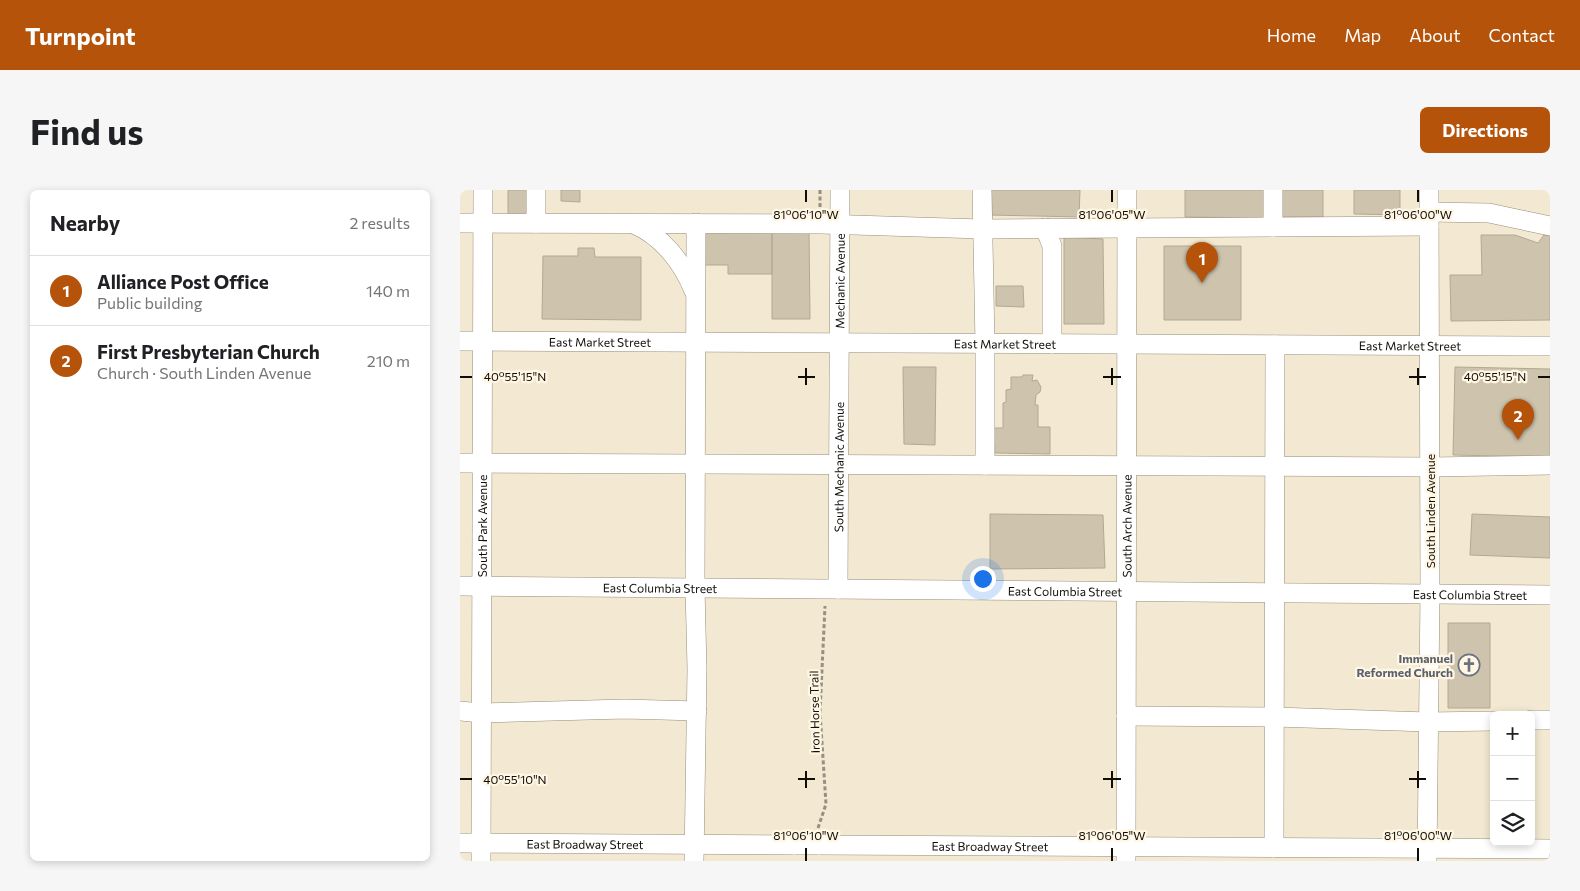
<!DOCTYPE html>
<html lang="en">
<head>
<meta charset="utf-8">
<style>
	body { margin:0; font-family:Commissioner,sans-serif; background:#f6f6f6; color:#202124 }
	.controls { position:absolute; right:15px; bottom:15px; display:grid; overflow:hidden; border-radius:8px; box-shadow:0 2px 8px #0003 }
	.controls button { width:45px; height:45px; display:grid; place-items:center; padding:0; border:0; border-bottom:1px solid #e0e0e0; background:#fff; color:#202124; font:25px sans-serif }
	.you { position:absolute; left:522px; top:388px; width:18px; height:18px; margin:-12px; border:4px solid #fff; border-radius:50%; background:#1a73e8; box-shadow:0 0 0 8px #1a73e833 }
	.badge { display:grid; place-items:center; width:32px; height:32px; border-radius:50%; background:#b45309; color:#fff; font-size:16px; font-weight:700 }
	.pin { position:absolute; translate:-50% -41px; filter:drop-shadow(0 1px 2px #0008) }
	.pin::after { content:''; position:absolute; top:26px; width:18px; height:15px; background:inherit; clip-path:polygon(0 0,100% 0,50% 100%) }
	.list { margin:0; padding:0; list-style:none }
	h2 { display:flex; justify-content:space-between; align-items:center; height:65px; margin:0; padding:0 20px; font-size:21px }
	h2 small { font-size:16px; font-weight:400; color:#757577 }
	.list li { display:grid; grid-template-columns:32px 1fr auto; gap:15px; align-items:center; box-sizing:border-box; height:70px; padding:0 20px; border-top:1px solid #e0e0e0 }
	.list b { display:block; font-size:19px; white-space:nowrap }
	.list p { margin:0; font-size:16px; white-space:nowrap; color:#757577 }
	.list em { font-size:16px; font-style:normal; color:#757577 }
	.icon { flex:none; width:28px; height:28px; fill:none; stroke:currentColor; stroke-width:2; stroke-linecap:round; stroke-linejoin:round }
	.map { position:relative; flex:none; width:1090px; height:671px; overflow:hidden; border-radius:8px }
	header { display:flex; align-items:center; gap:30px; box-sizing:border-box; height:70px; padding:0 25px; background:#b45309; color:#fff }
	header strong { font-size:24px }
	nav { display:flex; gap:28px; margin-inline-start:auto; font-size:18px }
	.intro { display:flex; align-items:center; justify-content:space-between; box-sizing:border-box; height:120px; padding:0 30px }
	h1 { margin:0; font-size:35px }
	.button { padding:12px 22px; border-radius:8px; background:#b45309; color:#fff; font-size:18px; font-weight:700 }
	main { display:flex; gap:30px; padding:0 30px }
	aside { flex:1; background:#fff; border-radius:8px; box-shadow:0 2px 8px #0003 }
	.map>svg:first-child { display:block }
	.building { fill:#cec4ae; stroke:#b2a893 }
	.lines { fill:none; stroke-linecap:round; stroke-linejoin:round }
	.minor-casing { stroke:#968d78; stroke-width:20 }
	.path { stroke:#978f7f; stroke-width:3; stroke-dasharray:4 2.5; stroke-linecap:butt }
	.minor { stroke:#fff; stroke-width:19 }
	.minor-bridge-casing { stroke:#968d78; stroke-width:20; stroke-linecap:butt }
	.minor-bridge { stroke:#fff; stroke-width:19 }
	.ticks { fill:none; stroke:#100c06; stroke-width:2 }
	.labels { text-anchor:middle; dominant-baseline:central; stroke-width:4.5; stroke-linejoin:round; paint-order:stroke }
	.street-label { font-size:12px; fill:#100c06; stroke:#fff6e4 }
	.worship-label { font-size:12px; font-weight:bold; fill:#5b616d; stroke:#fff6e4; text-anchor:end }
	.ticks-label { font-size:12px; text-anchor:middle; fill:#100c06; stroke:#fff6e4; stroke-width:4.5; stroke-linejoin:round; paint-order:stroke }
</style>
</head>
<body>
<header>
<strong>Turnpoint</strong>
<nav><a>Home</a><a>Map</a><a>About</a><a>Contact</a></nav>
</header>
<div class="intro"><h1>Find us</h1><a class="button">Directions</a></div>
<main>
<aside>
<h2>Nearby<small>2 results</small></h2>
<ul class="list">
<li><span class="badge">1</span><div><b>Alliance Post Office</b><p>Public building</p></div><em>140 m</em></li>
<li><span class="badge">2</span><div><b>First Presbyterian Church</b><p>Church · South Linden Avenue</p></div><em>210 m</em></li>
</ul>
</aside>
<div class="map">
<svg width="1090" height="671" viewBox="0 0 1090 671">
	<rect width="100%" height="100%" fill="#f3e9d2"/>
	<path class="building" d="M48 0H72V24H48Z
		M101 0H120V12L101 11Z
		M530 0H620L619 27 530 25Z
		M725 0H809V28L725 27Z
		M817 0H863V27H817Z
		M894 0H940V25L894 24Z
		M349 40 350 129H312V41Z
		M242 41H312V84H268V75H242Z
		M1021 45H1055L1078 53 1084 45H1090V130L991 131 990 85H1022Z
		M604 47 643 49 644 134H604Z
		M704 56H781V130H704Z
		M118 58H134L135 67H181V130L82 129 83 66H118Z
		M536 96H563L564 117 536 116Z
		M443 177H476L475 255 444 254Z
		M995 177 1090 179V267L993 265Z
		M563 185H573L572 191 577 190 581 197 580 202 576 205 575 215H578V237H590V264L535 263 534 238H543V213L546 212V200L551 199V187H562Z
		M530 324 643 325 645 378 530 379Z
		M1012 324 1090 327V368L1010 365Z
		M988 433H1030V518H988Z"/>
	<g class="lines">
		<g class="minor-casing">
			<g id="minor">
				<path d="M76 0V33"/>
				<path d="M522 0 525 154V275"/>
				<path d="M969 22 1029 23 1090 36"/>
				<path d="M0 33 361 34 522 39 969 36"/>
				<path d="M174 34C202 46 223 73 234 101"/>
				<path d="M813 37V0"/>
				<path d="M585 38 592 56V154"/>
				<path id="s1" d="M0 151 1090 156"/>
				<path d="M0 273 970 277 1090 275"/>
				<path id="s2" d="M0 396 1090 405"/>
				<path id="s3" d="M378 399 380 0"/>
				<path d="M0 521 21 523 165 519 237 521"/>
				<path d="M666 526 815 527 968 532 1034 531"/>
				<path d="M1071 530H1090"/>
				<path id="s4" d="M0 653 335 655"/>
				<path id="s5" d="M358 655 1090 659"/>
				<path d="M814 658 815 155"/>
				<path id="s6" d="M21 671 23 0"/>
				<path d="M234 671 237 479 235 398 236 33"/>
				<path id="s7" d="M666 671 667 0"/>
				<path d="M967 671 970 404 969 0"/>
			</g>
		</g>
		<path class="path" d="M360 0V17
			M358 638 366 614 360 522 365 416"/>
		<use href="#minor" class="minor"/>
		<g class="minor-bridge-casing">
			<path id="minor-bridge" d="M335 655H358"/>
		</g>
		<use href="#minor-bridge" class="minor-bridge"/>
	</g>
	<path class="ticks" d="M346 0V12M652 0V12M958 0V12M346 178V195M652 178V195M958 178V195M0 187H12M338 187H355M643 187H661M949 187H966M1078 187H1090M346 581V598M652 581V598M958 581V598M0 589H12M338 589H355M643 589H661M949 589H966M346 658V671M652 658V671M958 658V671"/>
	<defs>
		<g id="church-ring" transform="scale(1.125)"><circle r="9.5" fill="#fff6e4" stroke="#6b7280" stroke-width="1.5"/><path d="M-1.2-6h2.4v3.5h3.3v2.4h-3.3V6h-2.4V-.1h-3.3v-2.4h3.3Z" fill="#6b7280"/></g>
	</defs>
	<g fill-rule="evenodd">
		<use href="#church-ring" x="1009" y="475"/>
	</g>
	<g class="labels">
		<g class="street-label">
			<text stroke="none"><textPath href="#s3" startOffset="308">Mechanic Avenue</textPath></text>
			<text stroke="none"><textPath href="#s1" startOffset="140">East Market Street</textPath></text>
			<text stroke="none"><textPath href="#s1" startOffset="545">East Market Street</textPath></text>
			<text stroke="none"><textPath href="#s1" startOffset="950">East Market Street</textPath></text>
			<text stroke="none"><textPath href="#s3" startOffset="122">South Mechanic Avenue</textPath></text>
			<text transform="translate(970 321) rotate(-90)">South Linden Avenue</text>
			<text stroke="none"><textPath href="#s6" startOffset="335">South Park Avenue</textPath></text>
			<text stroke="none"><textPath href="#s7" startOffset="335">South Arch Avenue</textPath></text>
			<text stroke="none"><textPath href="#s2" startOffset="200">East Columbia Street</textPath></text>
			<text stroke="none"><textPath href="#s2" startOffset="605">East Columbia Street</textPath></text>
			<text stroke="none"><textPath href="#s2" startOffset="1010">East Columbia Street</textPath></text>
			<text transform="translate(354 522) rotate(-91)">Iron Horse Trail</text>
			<text stroke="none"><textPath href="#s4" startOffset="125">East Broadway Street</textPath></text>
			<text stroke="none"><textPath href="#s5" startOffset="172">East Broadway Street</textPath></text>
		</g>
		<g class="worship-label">
			<text x="993" y="468">Immanuel<tspan x="993" dy="14">Reformed Church</tspan></text>
		</g>
	</g>
	<g class="ticks-label">
		<text x="346" y="29">81°06'10"W</text>
		<text x="652" y="29">81°06'05"W</text>
		<text x="958" y="29">81°06'00"W</text>
		<text x="55" y="191">40°55'15"N</text>
		<text x="1035" y="191">40°55'15"N</text>
		<text x="55" y="594">40°55'10"N</text>
		<text x="346" y="650">81°06'10"W</text>
		<text x="652" y="650">81°06'05"W</text>
		<text x="958" y="650">81°06'00"W</text>
	</g>
</svg>
<div class="controls">
<button>+</button>
<button>−</button>
<button><svg class="icon" aria-label="layers" viewBox="0 0 24 24"><path d="M12 4l9 5-9 5-9-5zM3 14l9 5 9-5"/></svg></button>
</div>
<div class="you"></div>
<div class="pin badge" style="left:742px;top:93px">1</div>
<div class="pin badge" style="left:1058px;top:250px">2</div>
</div>
</main>
</body>
</html>
